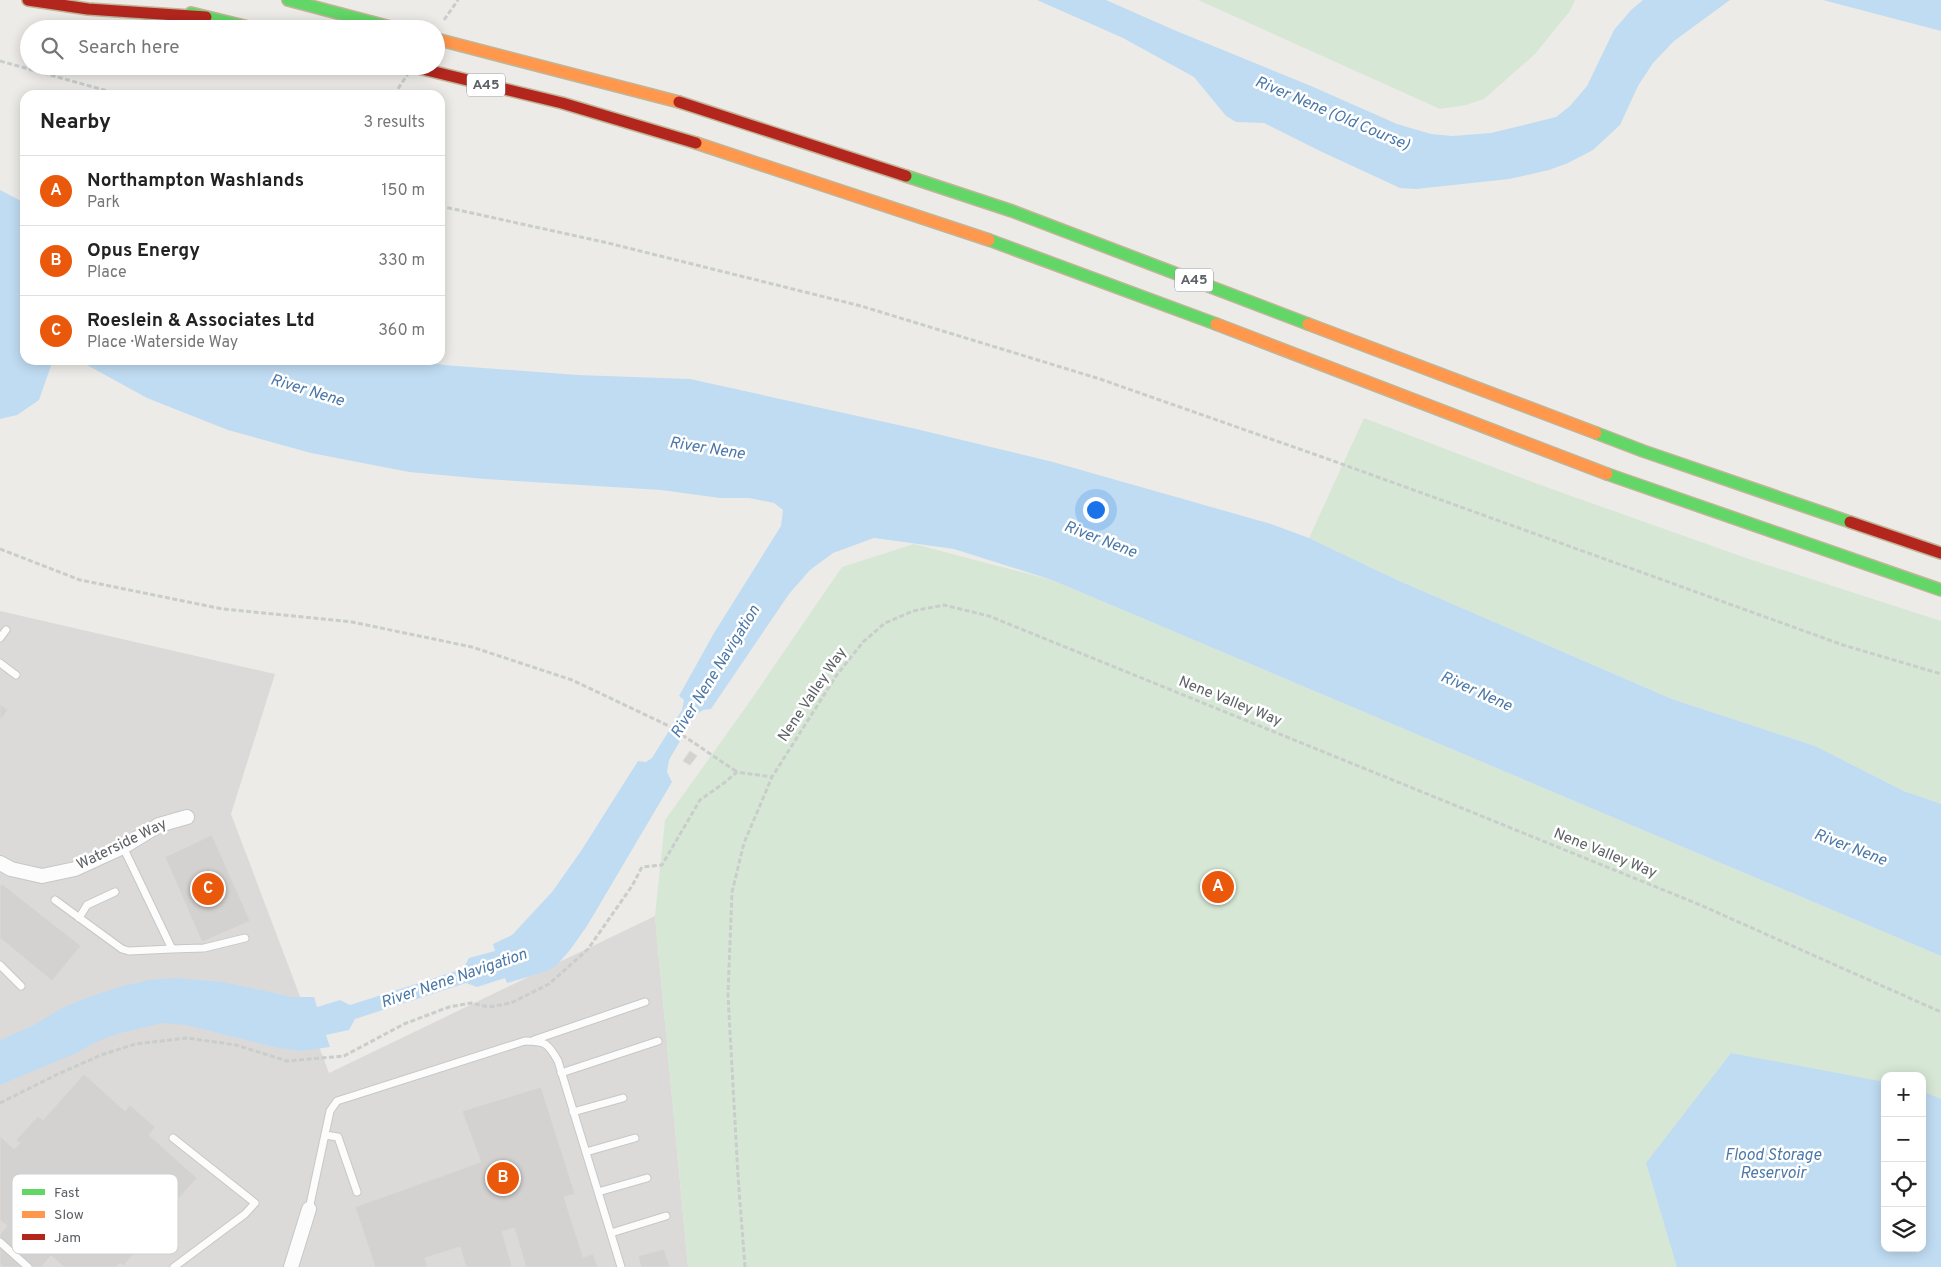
<!DOCTYPE html>
<html lang="en">
<head>
<meta charset="utf-8">
<style>
	body { margin:0; font-family:Overpass,sans-serif; background:#f2f2f2; color:#222 }
	.controls { position:absolute; right:15px; bottom:15px; display:grid; overflow:hidden; border-radius:10px; box-shadow:0 2px 12px #0003 }
	.controls button { width:45px; height:45px; display:grid; place-items:center; padding:0; border:0; border-bottom:1px solid #e0e0e0; background:#fff; color:#222; font:25px sans-serif }
	.you { position:absolute; left:1095px; top:509px; width:18px; height:18px; margin:-12px; border:4px solid #fff; border-radius:50%; background:#1a73e8; box-shadow:0 0 0 8px #1a73e833 }
	.badge { display:grid; place-items:center; width:32px; height:32px; border-radius:50%; background:#ea580c; color:#fff; font-size:16px; font-weight:700 }
	.pin { position:absolute; translate:-50% -50%; border:2px solid #fff; box-shadow:0 1px 5px #0006 }
	.list { margin:0; padding:0; list-style:none }
	h2 { display:flex; justify-content:space-between; align-items:center; height:65px; margin:0; padding:0 20px; font-size:21px }
	h2 small { font-size:16px; font-weight:400; color:#767676 }
	.list li { display:grid; grid-template-columns:32px 1fr auto; gap:15px; align-items:center; box-sizing:border-box; height:70px; padding:0 20px; border-top:1px solid #e0e0e0 }
	.list b { display:block; font-size:19px; white-space:nowrap }
	.list p { margin:0; font-size:16px; white-space:nowrap; color:#767676 }
	.list em { font-size:16px; font-style:normal; color:#767676 }
	.icon { flex:none; width:28px; height:28px; fill:none; stroke:currentColor; stroke-width:2; stroke-linecap:round; stroke-linejoin:round }
	.map { position:relative; flex:none; width:1941px; height:1267px; overflow:hidden }
	.search { position:absolute; background:#fff; box-shadow:0 2px 12px #0003; left:20px; top:20px; width:425px; height:55px; display:flex; align-items:center; gap:12px; box-sizing:border-box; padding:0 18px; border-radius:28px; color:#767676; font-size:19px }
	.panel { position:absolute; background:#fff; box-shadow:0 2px 12px #0003; left:20px; top:90px; width:425px; height:275px; border-radius:15px }
	.map>svg:first-child { display:block }
	.industrial { fill:#dcdad8 }
	.green { fill:#d7e7d5; fill-rule:evenodd }
	.water { fill:#c0dcf2 }
	.building { fill:#d3d2d1; stroke:#dcdad7 }
	.lines { fill:none; stroke-linecap:round; stroke-linejoin:round }
	.lane-casing { stroke:#c7c7c7; stroke-width:9 }
	.street-casing { stroke:#c7c7c7; stroke-width:16 }
	.fast-casing { stroke:#c1b598; stroke-width:14 }
	.slow-casing { stroke:#c1b598; stroke-width:14 }
	.jam-casing { stroke:#c1b598; stroke-width:14 }
	.path { stroke:#c9cdcb; stroke-width:3; stroke-dasharray:5 2.5; stroke-linecap:butt }
	.lane { stroke:#fcfcfc; stroke-width:7 }
	.street { stroke:#fcfcfc; stroke-width:14 }
	.fast { stroke:#63d668; stroke-width:11 }
	.slow { stroke:#ff974d; stroke-width:11 }
	.jam { stroke:#b3261e; stroke-width:11 }
	.path-bridge { stroke:#c9cdcb; stroke-width:3; stroke-dasharray:5 2.5; stroke-linecap:butt }
	.labels { text-anchor:middle; dominant-baseline:central; stroke-width:5; stroke-linejoin:round; paint-order:stroke }
	.shield { fill:#fff; stroke:#8e9093; stroke-width:1 }
	.shield-label { font-size:14px; font-weight:bold; fill:#5d6165 }
	.street-label { font-size:15px; fill:#5d6165; stroke:#fff }
	.water-label { font-size:16px; font-style:italic; fill:#4b78a8; stroke:#fff }
	.key { fill:#fff; stroke:#ced0d1; stroke-width:1 }
	.key-label { font-size:14px; fill:#5d6165 }
</style>
</head>
<body>
<div class="map">
<svg width="1941" height="1267" viewBox="0 0 1941 1267">
	<rect width="100%" height="100%" fill="#ecebe8"/>
	<path class="industrial" d="M0 611 275 674 231 814 329 1073 655 916 688 1267H0Z"/>
	<path class="green" d="M1198 0H1575L1570 11 1535 54 1484 99 1466 105 1440 109Z
		M1364 418 1546 487 1749 559 1941 621V804L1904 791 1815 746 1672 699 1395 579 1309 538Z
		M914 544 1052 580 1941 956V1267H688L655 916 665 820 748 704 842 567ZM1885 1076H1922V1248H1885Z"/>
	<path class="water" d="M1037 0H1106L1174 30 1311 86 1397 124 1431 134 1452 136 1491 133 1556 117 1570 106 1587 86 1614 30 1631 10 1643 0H1730L1674 41 1653 63 1638 86 1620 125 1593 150 1568 163 1549 170 1509 179 1416 189 1400 188 1320 151 1264 123 1236 122 1226 116 1194 77 1123 38Z
		M1823 0H1941V31Z
		M0 190 25 203V360H53L39 400 17 415 0 419Z
		M78 360H420L444 365 578 375 690 379 912 428 1053 462 1271 524 1309 538 1395 579 1672 699 1815 746 1904 791 1941 804V956L1052 580 954 549 904 542 874 538 833 553 810 570 789 594 711 709 703 710 695 715 669 760 667 772 672 782 587 926 570 950 556 966 544 972 507 983 505 978 477 987 466 983 355 1019 349 1030 326 1035 330 1047 301 1051 274 1047 186 1025 162 1023 117 1034 96 1042 74 1054 0 1085V1040L34 1025 60 1009 86 998 119 987 149 980 176 978 224 982 292 997H314L317 1007 340 1000 350 1005 463 969 469 958 495 951 493 944 512 935 552 892 581 851 638 761 646 762 652 758 682 710 684 700 679 696 714 633 781 526 783 510 774 503 749 498H720L661 490 485 479 409 472 311 453 228 430 147 398Z
		M1731 1053 1885 1082V1248H1922V1091L1941 1099V1267H1677L1646 1163Z"/>
	<path class="building" d="M0 704 8 710 0 720Z
		M690 751 697 756 690 765 683 761Z
		M212 835 250 921 202 942 165 857Z
		M2 884 81 946 52 981 0 938V886Z
		M84 1074 125 1111 130 1105 155 1127 149 1135 197 1178 170 1208 173 1211 123 1266 120 1263 116 1267H64L51 1256 41 1267H3L0 1264V1234L7 1226 0 1220V1136L14 1149 20 1143 16 1140 38 1116 43 1120Z
		M541 1087 575 1194 564 1197 583 1257 593 1254 598 1267H526L514 1228 502 1232 512 1266 509 1267H466L460 1247 425 1258 428 1267H375L355 1207 481 1162 462 1111Z
		M664 1249 670 1267H641L638 1256Z"/>
	<g class="lines">
		<g class="lane-casing">
			<path id="lane" d="M0 638 6 630
				M0 663 16 675
				M123 847 172 949 204 948 245 938
				M55 900 122 949 129 951 172 949
				M79 918 87 905 115 892
				M0 965 21 986
				M534 1040 645 1002
				M561 1073 658 1041
				M573 1112 623 1098
				M325 1135 338 1137 357 1192
				M173 1138 255 1203 245 1214 174 1267
				M586 1152 635 1138
				M598 1192 647 1178
				M309 1209 330 1111 337 1101 525 1041C545 1041 548 1043 558 1061L621 1267
				M611 1233 666 1216
				M0 1242 28 1267"/>
		</g>
		<g class="street-casing">
			<path id="street" d="M0 863 11 869 42 876 75 869 123 847 159 825 187 817
				M291 1267 309 1209"/>
		</g>
		<g class="fast-casing">
			<path id="fast" d="M288 0 398 29
				M191 13 256 29
				M906 176 1012 211 1308 324
				M989 240 1216 324
				M1596 433 1643 451 1850 522
				M1607 474 1941 590"/>
		</g>
		<g class="slow-casing">
			<path id="slow" d="M436 39 679 102
				M696 143 989 240
				M1216 324 1607 474
				M1308 324 1596 433"/>
		</g>
		<g class="jam-casing">
			<path id="jam" d="M28 0 88 9 206 17
				M410 66 562 103 696 143
				M679 102 906 176
				M1850 522 1941 553"/>
		</g>
		<path class="path" d="M444 20 458 0
			M0 61 122 95
			M440 206 608 243 861 306 1100 379 1325 458 1843 645 1941 674
			M0 549 80 580 223 609 352 622 472 647 572 680 669 726 737 772
			M0 1103 58 1074 101 1055 135 1044 187 1038 236 1045 287 1061 344 1056 404 1024 449 1007 471 1003 489 1007 511 1003 549 984 588 949 632 886 642 867 662 865 700 800 724 783 737 772 772 777 836 676 863 642 885 623 913 611 944 605 989 616 1698 904 1941 1012
			M745 1267 738 1176 728 995 732 892 744 843 772 777"/>
		<use href="#lane" class="lane"/>
		<use href="#street" class="street"/>
		<use href="#fast" class="fast"/>
		<use href="#slow" class="slow"/>
		<use href="#jam" class="jam"/>
		<path class="path-bridge" d="M394 95 413 66"/>
	</g>
	<g class="labels">
		<g class="shield">
			<rect x="467" y="73.5" width="38" height="23" rx="4"/>
			<rect x="1175" y="268.5" width="38" height="23" rx="4"/>
		</g>
		<g class="shield-label">
			<text x="486" y="85">A45</text>
			<text x="1194" y="280">A45</text>
		</g>
		<g class="street-label">
			<text transform="translate(813 695) rotate(-56)">Nene Valley Way</text>
			<text transform="translate(1230 702) rotate(22)">Nene Valley Way</text>
			<text transform="translate(122 845) rotate(-26)">Waterside Way</text>
			<text transform="translate(1605 854) rotate(22)">Nene Valley Way</text>
		</g>
		<g class="water-label">
			<text transform="translate(1332 114) rotate(23)">River Nene (Old Course)</text>
			<text transform="translate(307 391) rotate(17)">River Nene</text>
			<text transform="translate(707 449) rotate(9)">River Nene</text>
			<text transform="translate(1100 540) rotate(21)">River Nene</text>
			<text transform="translate(716 672) rotate(-58)">River Nene Navigation</text>
			<text transform="translate(1476 692) rotate(24)">River Nene</text>
			<text transform="translate(1850 848) rotate(21)">River Nene</text>
			<text transform="translate(454 979) rotate(-19)">River Nene Navigation</text>
			<text x="1773" y="1156">Flood Storage<tspan x="1773" dy="18">Reservoir</tspan></text>
		</g>
	</g>
	<rect x="12" y="1174" width="166" height="80" rx="8" class="key"/>
	<rect x="22" y="1189" width="23" height="6" fill="#63d668"/>
	<rect x="22" y="1211" width="23" height="7" fill="#ff974d"/>
	<rect x="22" y="1234" width="23" height="6" fill="#b3261e"/>
	<g class="key-label">
		<text x="54" y="1197">Fast</text>
		<text x="54" y="1219">Slow</text>
		<text x="54" y="1242">Jam</text>
	</g>
</svg>
<div class="controls">
<button>+</button>
<button>−</button>
<button><svg class="icon" aria-label="locate" viewBox="0 0 24 24"><circle cx="12" cy="12" r="6"/><path d="M12 2v4M12 18v4M2 12h4M18 12h4"/></svg></button>
<button><svg class="icon" aria-label="layers" viewBox="0 0 24 24"><path d="M12 4l9 5-9 5-9-5zM3 14l9 5 9-5"/></svg></button>
</div>
<div class="you"></div>
<div class="pin badge" style="left:1218px;top:887px">A</div>
<div class="pin badge" style="left:503px;top:1178px">B</div>
<div class="pin badge" style="left:208px;top:889px">C</div>
<div class="search"><svg class="icon" aria-label="search" viewBox="0 0 24 24"><circle cx="10" cy="10" r="6"/><path d="M15 15l6 6"/></svg>Search here</div>
<section class="panel">
<h2>Nearby<small>3 results</small></h2>
<ul class="list">
<li><span class="badge">A</span><div><b>Northampton Washlands</b><p>Park</p></div><em>150 m</em></li>
<li><span class="badge">B</span><div><b>Opus Energy</b><p>Place</p></div><em>330 m</em></li>
<li><span class="badge">C</span><div><b>Roeslein &amp; Associates Ltd</b><p>Place · Waterside Way</p></div><em>360 m</em></li>
</ul>
</section>
</div>
</body>
</html>
